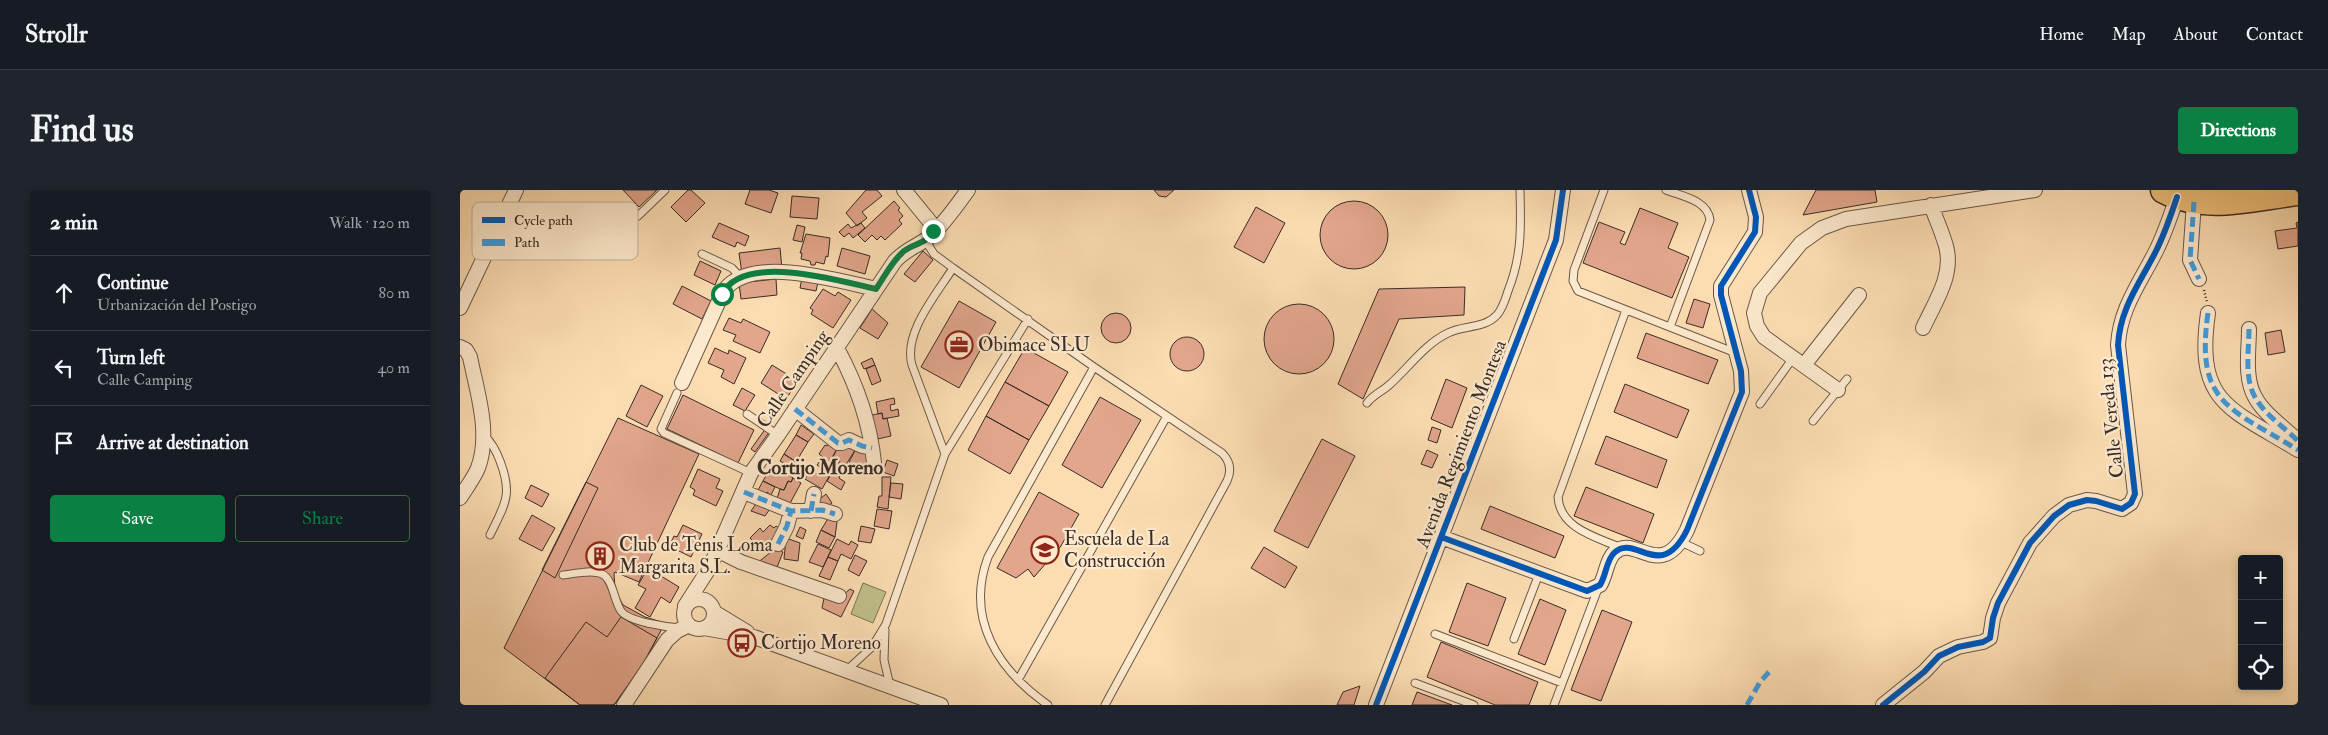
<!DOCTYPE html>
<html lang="en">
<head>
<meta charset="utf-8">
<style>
	body { margin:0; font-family:"IM FELL Double Pica",serif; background:#20242c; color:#f1f3f6 }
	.controls { position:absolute; right:15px; bottom:15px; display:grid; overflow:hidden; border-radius:5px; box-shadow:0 2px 8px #0003 }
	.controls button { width:45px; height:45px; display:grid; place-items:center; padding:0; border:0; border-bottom:1px solid #363941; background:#171b24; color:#f1f3f6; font:25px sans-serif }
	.stop { position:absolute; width:15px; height:15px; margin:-11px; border:4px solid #0b8043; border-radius:50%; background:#fff }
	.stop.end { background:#0b8043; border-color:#fff; box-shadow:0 1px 5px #0008 }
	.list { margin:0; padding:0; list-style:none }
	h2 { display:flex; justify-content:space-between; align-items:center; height:65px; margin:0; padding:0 20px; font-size:21px }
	h2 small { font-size:16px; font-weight:400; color:#9ea1a6 }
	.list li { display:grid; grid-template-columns:32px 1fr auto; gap:15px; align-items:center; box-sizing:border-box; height:75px; padding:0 20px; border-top:1px solid #363941 }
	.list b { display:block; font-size:19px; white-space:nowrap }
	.list p { margin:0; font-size:16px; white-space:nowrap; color:#9ea1a6 }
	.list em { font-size:16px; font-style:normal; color:#9ea1a6 }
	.actions { display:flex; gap:10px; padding:15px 20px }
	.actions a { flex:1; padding:11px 0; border:1px solid #0b8043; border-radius:5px; text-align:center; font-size:18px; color:#0b8043 }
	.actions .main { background:#0b8043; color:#fff }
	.icon { flex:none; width:28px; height:28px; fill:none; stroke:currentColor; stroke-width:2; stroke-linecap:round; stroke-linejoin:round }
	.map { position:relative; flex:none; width:1838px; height:515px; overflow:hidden; border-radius:5px }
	header { display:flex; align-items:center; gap:30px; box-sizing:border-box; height:70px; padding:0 25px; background:#171b24; border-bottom:1px solid #363941 }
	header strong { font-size:24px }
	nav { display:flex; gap:28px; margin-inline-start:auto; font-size:18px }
	.intro { display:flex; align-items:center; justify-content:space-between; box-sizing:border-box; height:120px; padding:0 30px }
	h1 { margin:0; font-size:35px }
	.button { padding:12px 22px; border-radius:5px; background:#0b8043; color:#fff; font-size:18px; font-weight:700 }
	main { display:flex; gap:30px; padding:0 30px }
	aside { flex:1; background:#171b24; border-radius:5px; box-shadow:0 2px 8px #0003 }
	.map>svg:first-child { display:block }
	.green { fill:#c0c08b; stroke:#7d7658 }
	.building { fill:#e2a68c; stroke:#3a2c26 }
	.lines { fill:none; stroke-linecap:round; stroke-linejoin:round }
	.lane-casing { stroke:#6a5849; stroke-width:9 }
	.street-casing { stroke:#6a5849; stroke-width:16 }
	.highway-casing { stroke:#3a2c26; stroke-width:29 }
	.path { stroke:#3a2c26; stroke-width:2.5; stroke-dasharray:1 2.5; stroke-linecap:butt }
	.lane { stroke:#fde9cd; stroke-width:7 }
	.street { stroke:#fde9cd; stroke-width:14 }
	.highway { stroke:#eebe79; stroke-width:26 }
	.quiet { stroke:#3e9ce0; stroke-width:5; stroke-dasharray:10 5; stroke-linecap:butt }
	.cycleway-casing { stroke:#fde9cd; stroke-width:9 }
	.cycleway { stroke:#0057b8; stroke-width:6 }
	.route { stroke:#0b8043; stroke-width:6 }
	.labels { text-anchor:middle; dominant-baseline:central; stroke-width:4.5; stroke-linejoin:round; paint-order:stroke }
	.poi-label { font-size:19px; fill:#3a2c26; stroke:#fde9cd; text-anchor:start }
	.street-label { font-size:19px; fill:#3a2c26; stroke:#fde9cd }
	.neighbourhood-label { font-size:20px; font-weight:bold; fill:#3a2c26; stroke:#fde9cd }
	.key { fill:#fde9cd; stroke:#c2b09b; stroke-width:1 }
	.key-label { font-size:14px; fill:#3a2c26 }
</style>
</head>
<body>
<header>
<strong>Strollr</strong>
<nav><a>Home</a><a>Map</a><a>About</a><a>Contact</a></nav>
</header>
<div class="intro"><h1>Find us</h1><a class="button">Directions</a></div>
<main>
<aside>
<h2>2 min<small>Walk · 120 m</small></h2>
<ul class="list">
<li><svg class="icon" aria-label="ahead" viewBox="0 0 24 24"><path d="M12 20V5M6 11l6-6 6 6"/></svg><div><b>Continue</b><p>Urbanización del Postigo</p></div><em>80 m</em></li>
<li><svg class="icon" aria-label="left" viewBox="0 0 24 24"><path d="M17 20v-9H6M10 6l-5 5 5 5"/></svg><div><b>Turn left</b><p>Calle Camping</p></div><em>40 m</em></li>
<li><svg class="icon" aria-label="arrive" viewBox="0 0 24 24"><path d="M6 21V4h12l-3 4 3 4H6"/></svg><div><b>Arrive at destination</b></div></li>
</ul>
<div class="actions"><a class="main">Save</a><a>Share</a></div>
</aside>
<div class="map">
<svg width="1838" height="515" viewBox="0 0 1838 515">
	<rect width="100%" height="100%" fill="#fcddb2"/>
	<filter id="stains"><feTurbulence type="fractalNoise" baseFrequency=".004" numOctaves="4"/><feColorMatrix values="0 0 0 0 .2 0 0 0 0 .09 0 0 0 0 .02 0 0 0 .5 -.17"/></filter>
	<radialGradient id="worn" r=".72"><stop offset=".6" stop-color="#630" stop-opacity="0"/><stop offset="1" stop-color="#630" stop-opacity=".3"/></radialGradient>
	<path class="green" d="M403 393 426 402 413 433 391 424Z"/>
	<path class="building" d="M163 0H197L179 17Z
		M228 0H231L245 13 226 32 211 17Z
		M290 0H309L318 3 311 23 285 14Z
		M406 0H417L422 6 402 22 407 28 397 36 386 23Z
		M694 0H714L706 7 699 6Z
		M1356 0H1415L1417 12 1343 25Z
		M332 6 359 8 357 29 330 27Z
		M434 11 440 18 438 20 443 26 439 30 442 34 425 50 421 46 417 50 412 45 405 52 398 45Z
		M860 45a34 34 0 1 1 68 0a34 34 0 1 1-68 0Z
		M796 17 825 33 804 73 774 57Z
		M1180 18 1218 33 1208 58 1229 67 1212 108 1123 73 1139 32 1165 42 1160 53 1165 55Z
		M1838 32V56L1818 59 1815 41 1837 38 1836 33Z
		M259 33 289 46 285 56 277 52 275 57 252 47Z
		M401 33 405 38 393 48 389 43 384 47 379 42 388 34 391 38Z
		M337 35 345 37 342 52 333 50Z
		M346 44 370 48 368 67 366 66 364 74 356 72 355 75H351L350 71 341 69 342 63H340Z
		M320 58 322 79 282 84 279 63Z
		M382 58 410 66 405 84 377 76Z
		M463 61 473 70 455 92 444 84Z
		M240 71 261 81 255 95 234 85Z
		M342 88 358 92 356 101 340 98Z
		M316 89 317 105 281 109 279 93Z
		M222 96 251 111 242 129 213 114Z
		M1005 97 1004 125 939 129 903 209 878 194 919 99Z
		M363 99 375 106 378 102 391 110 373 138 351 124 353 120 350 118Z
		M1234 109 1250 114 1243 138 1226 133Z
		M499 111 536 132 499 198 461 177Z
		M804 149a35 35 0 1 1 70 0a35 35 0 1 1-70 0Z
		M412 119 428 133 418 149 400 138Z
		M641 138a15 15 0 1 1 30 0a15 15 0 1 1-30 0Z
		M269 128 281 133 283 129 310 142 300 163 273 151 276 145 263 140Z
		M1821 140 1825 162 1808 165 1805 143Z
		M1186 143 1258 170 1248 194 1177 168Z
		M710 164a17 17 0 1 1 34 0a17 17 0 1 1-34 0Z
		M255 158 268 164 269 160 286 168 274 194 261 187 264 180 248 173Z
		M565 158 608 182 589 216 545 192Z
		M412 168 415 175 404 179 401 173Z
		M312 175 338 191 326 209 301 193Z
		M415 175 421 191 412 195 406 179Z
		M986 189 1007 198 992 238 971 229Z
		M545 192 589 216 569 250 526 226Z
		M1165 194 1229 220 1217 248 1154 222Z
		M181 195 203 206 187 237 166 226Z
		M282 198 295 205 285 221 273 215Z
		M223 205 294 240 278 273 207 239Z
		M640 207 681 230 642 298 602 275Z
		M434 208 435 214 430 215 431 221 438 219 439 226 423 229 422 223 418 224 416 212Z
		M422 223 423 229 427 228 431 246 413 250 408 226Z
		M526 226 569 250 550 284 508 260Z
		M158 228 239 264 179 392 155 382 154 383 155 400 163 415 185 427 205 433 183 474 154 515H120L44 458Z
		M341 235 354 244 348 252 336 245Z
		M972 237 981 240 977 253 968 250Z
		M306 238 310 241 295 262 291 259Z
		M336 245 348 252 336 272 324 264Z
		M1146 246 1207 270 1197 298 1135 274Z
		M862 249 895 266 848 358 814 341Z
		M372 250 379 255 365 280 357 275 363 267 359 264 365 255 367 256Z
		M379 255 397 257 382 281 375 278 380 271 373 267Z
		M397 257 410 263 405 284 394 280 396 277 389 272Z
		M967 260 978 265 972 278 961 274Z
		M324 264 335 271 331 277 320 271Z
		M427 270 438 274 434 286 423 282Z
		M335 271 349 280 346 286 331 277Z
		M375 278 382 281 379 288 385 292 381 300 367 291Z
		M238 279 260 289 256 298 263 301 256 316 233 305 235 300 230 297Z
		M309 280 318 286 323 280 333 288 331 292 328 291 324 300 320 299 303 291Z
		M351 280 360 286 365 280 371 283 362 299 345 289Z
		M422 287H431L428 319 417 317 419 306H422Z
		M333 288 341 293 328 317 316 312 320 299 324 300 328 291 331 292Z
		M303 291 315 297 311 305 307 302 305 306 297 302Z
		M126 292 138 298 95 388 82 380Z
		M431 293 443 294 441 309 429 307Z
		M71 295 89 304 82 317 65 308Z
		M1126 297 1194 324 1183 353 1114 326Z
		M579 302 619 324 601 356 574 387 568 379 556 388 537 378Z
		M366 304 372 313 362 319 358 318 359 305 361 308Z
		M298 311 312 316 305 326 291 321Z
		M1030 316 1104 346 1095 368 1021 339Z
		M417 319 432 321 429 339 414 336Z
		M72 325 95 338 82 361 59 349Z
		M369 327 377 332 375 347 361 340Z
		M223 335 242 344 231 367 209 356 214 346 217 347Z
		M310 335 314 338 316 336 319 338 314 356 309 361 301 353 298 356 290 348 300 338 303 342Z
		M401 336 415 339 411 353 398 351Z
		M340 337 346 340 343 349 336 346Z
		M361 340 375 347 369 358 356 352Z
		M326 348 340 353 338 371 324 369Z
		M377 349 389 355 391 351 398 355 391 369 381 364 378 371 368 367Z
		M358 354 371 360 363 377 349 372Z
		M804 357 837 377 825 398 791 378Z
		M316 358 323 362 316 380 296 374Z
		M395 365 407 371 399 386 388 380Z
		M368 367 378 371 370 390 359 386Z
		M188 378 219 397 210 413 201 407 190 427 175 418 186 399 178 395Z
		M1007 393 1046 408 1028 456 989 442Z
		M390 399 394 401 381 427 362 418 364 408 375 412Z
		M1080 409 1106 420 1085 475 1058 464Z
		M1142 420 1172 432 1141 511 1111 500Z
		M161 427 197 448 183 474 154 515H120L85 488 126 432 147 447Z
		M981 452 1078 492 1069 515H1035L967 487Z
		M900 496 894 515H877L883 502Z
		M957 502 992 515H952Z"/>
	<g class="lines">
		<g class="lane-casing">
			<path id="lane" d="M1144 0 1114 80 1113 91 1118 101 1276 163
				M1206 0C1221 6 1248 10 1250 30L1210 137
				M178 26 205 0
				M465 50 474 64 493 78 634 177 762 263C770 271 772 280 767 291L645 515
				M242 64 272 78 280 87
				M217 203 201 239 204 243 291 283
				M907 213C913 205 921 202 928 196 948 179 963 155 988 143 1004 135 1024 139 1037 125 1043 118 1045 110 1048 101 1062 66 1061 37 1060 0
				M1300 214 1333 168
				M287 224 318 245
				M1353 231 1387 189
				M24 245C32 253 36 260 40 271 53 305 45 314 30 345
				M485 264 452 175C443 143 476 105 493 78
				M1221 352 1240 361
				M1161 358C1137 347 1100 339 1098 307L1166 120
				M103 385C113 384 132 379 142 384 153 389 154 411 161 421 169 432 207 437 220 438
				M425 440 424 470 430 496
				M975 444 1102 493
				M1054 449 1079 384
				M387 480 412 457 426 434 485 264 568 129
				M558 490 707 226
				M955 493 1014 515
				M588 515C538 480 505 429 528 367L634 177
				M1094 515 1139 396"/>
		</g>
		<g class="street-casing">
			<path id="street" d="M444 0 471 33 473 41
				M1734 12 1730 70 1739 89
				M0 118 56 0
				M1748 123C1735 214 1770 218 1838 260
				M1463 138C1475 112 1494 85 1486 56 1482 42 1476 29 1471 15
				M1789 139C1789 160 1784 188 1795 207 1804 224 1824 237 1838 251
				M0 157 6 160 10 167C17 202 31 243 18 278 14 288 6 298 0 308
				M377 158C397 195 410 231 414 273
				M1344 175 1399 105
				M222 193 262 104C285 62 379 91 416 99
				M1378 200 1304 147 1297 136 1294 123 1300 103 1341 53 1362 38 1386 29 1575 0
				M335 219 378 253H382L389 250 402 256 412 258
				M284 302 331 321 362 320 375 324
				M351 321 354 304
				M981 347 1127 401 1140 395C1146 386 1146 371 1154 363 1175 342 1200 394 1227 340L1282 202 1281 181 1261 105V96L1295 42 1296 27 1289 0
				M318 354 327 336 331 321
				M257 360 281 372 379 406
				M224 424a15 15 0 1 1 30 0a15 15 0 1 1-30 0Z
				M225 416 250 377 291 283 318 245 435 71C446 59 456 57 468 48 482 37 497 15 508 0
				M254 422 287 442
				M244 438 294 447 481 515
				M164 515 207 450 217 441 229 435
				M916 515 1096 50 1103 0
				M1423 515 1464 482 1479 466 1498 457 1523 452 1530 448 1533 428 1538 413 1570 353 1594 326 1609 315 1627 310 1636 311 1662 319 1671 313 1675 304 1658 155C1660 118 1680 93 1696 61 1705 43 1711 25 1717 7"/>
		</g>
		<g class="highway-casing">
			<path id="highway" d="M1704 0C1746 22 1793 7 1838 2"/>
		</g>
		<path class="path" d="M1744 100 1747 112"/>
		<use href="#lane" class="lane"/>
		<use href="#street" class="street"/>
		<use href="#highway" class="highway"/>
		<path class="quiet" d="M1734 12 1730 70 1739 89
			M1748 123C1735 214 1770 218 1838 260
			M1789 139C1789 160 1784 188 1795 207 1804 224 1824 237 1838 251
			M335 219 378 253H382L389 250 402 256 412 258
			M284 302 331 321 362 320 375 324
			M351 321 354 304
			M318 354 327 336 331 321
			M1287 515 1300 492 1309 482"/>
		<g class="cycleway-casing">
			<path id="cycleway" d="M981 347 1127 401 1140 395C1146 386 1146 371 1154 363 1175 342 1200 394 1227 340L1282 202 1281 181 1261 105V96L1295 42 1296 27 1289 0
				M916 515 1096 50 1103 0
				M1423 515 1464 482 1479 466 1498 457 1523 452 1530 448 1533 428 1538 413 1570 353 1594 326 1609 315 1627 310 1636 311 1662 319 1671 313 1675 304 1658 155C1660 118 1680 93 1696 61 1705 43 1711 25 1717 7"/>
		</g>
		<use href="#cycleway" class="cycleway"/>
	</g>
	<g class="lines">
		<path class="route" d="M262 104C284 62 379 91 416 99 425 86 432 71 444 61 453 54 468 53 473 41"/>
	</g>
	<defs>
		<g id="office-ring" transform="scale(1.4375)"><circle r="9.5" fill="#fde9cd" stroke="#8f2418" stroke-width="1.5"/><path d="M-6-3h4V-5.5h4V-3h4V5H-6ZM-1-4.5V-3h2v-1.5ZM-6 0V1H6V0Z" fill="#8f2418"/></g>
		<g id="school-ring" transform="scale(1.4375)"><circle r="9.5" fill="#fde9cd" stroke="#8f2418" stroke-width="1.5"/><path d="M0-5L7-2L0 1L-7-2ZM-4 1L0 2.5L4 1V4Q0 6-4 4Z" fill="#8f2418"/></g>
		<g id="building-ring" transform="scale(1.4375)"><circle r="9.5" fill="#fde9cd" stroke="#8f2418" stroke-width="1.5"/><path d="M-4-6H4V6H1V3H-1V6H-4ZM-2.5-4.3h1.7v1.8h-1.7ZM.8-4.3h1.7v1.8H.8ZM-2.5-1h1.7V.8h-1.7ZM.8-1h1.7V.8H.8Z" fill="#8f2418"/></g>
		<g id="bus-ring" transform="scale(1.4375)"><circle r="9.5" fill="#fde9cd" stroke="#8f2418" stroke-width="1.5"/><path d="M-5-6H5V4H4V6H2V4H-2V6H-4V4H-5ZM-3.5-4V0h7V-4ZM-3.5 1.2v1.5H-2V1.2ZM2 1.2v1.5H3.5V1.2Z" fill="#8f2418"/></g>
	</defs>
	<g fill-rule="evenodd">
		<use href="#office-ring" x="499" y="155"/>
		<use href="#school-ring" x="585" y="360"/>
		<use href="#building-ring" x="140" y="366"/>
		<use href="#bus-ring" x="282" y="453"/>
	</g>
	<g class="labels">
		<g class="poi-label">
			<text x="518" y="155">Obimace SLU</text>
			<text x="604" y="349">Escuela de La<tspan x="604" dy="22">Construcción</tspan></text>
			<text x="159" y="355">Club de Tenis Loma<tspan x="159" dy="22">Margarita S.L.</tspan></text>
			<text x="301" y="453">Cortijo Moreno</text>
		</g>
		<g class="street-label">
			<text transform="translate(333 189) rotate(-56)">Calle Camping</text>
			<text transform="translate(1651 228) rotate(-96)">Calle Vereda 133</text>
			<text transform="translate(1001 254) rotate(-69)">Avenida Regimiento Montesa</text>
		</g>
		<g class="neighbourhood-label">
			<text x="360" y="277">Cortijo Moreno</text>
		</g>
	</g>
	<rect x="12" y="12" width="166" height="58" rx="8" class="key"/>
	<rect x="22" y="27" width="23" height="6" fill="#0057b8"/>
	<rect x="22" y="49" width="23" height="7" fill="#3e9ce0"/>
	<g class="key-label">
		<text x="54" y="35">Cycle path</text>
		<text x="54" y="57">Path</text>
	</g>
	<rect width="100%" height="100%" filter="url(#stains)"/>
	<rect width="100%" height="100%" fill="url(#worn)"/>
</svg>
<div class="controls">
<button>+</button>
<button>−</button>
<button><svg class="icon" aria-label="locate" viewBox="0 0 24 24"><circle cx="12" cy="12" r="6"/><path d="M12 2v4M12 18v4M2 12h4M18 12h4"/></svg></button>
</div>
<div class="stop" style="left:262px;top:104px"></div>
<div class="stop end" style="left:473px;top:41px"></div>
</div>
</main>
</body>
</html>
